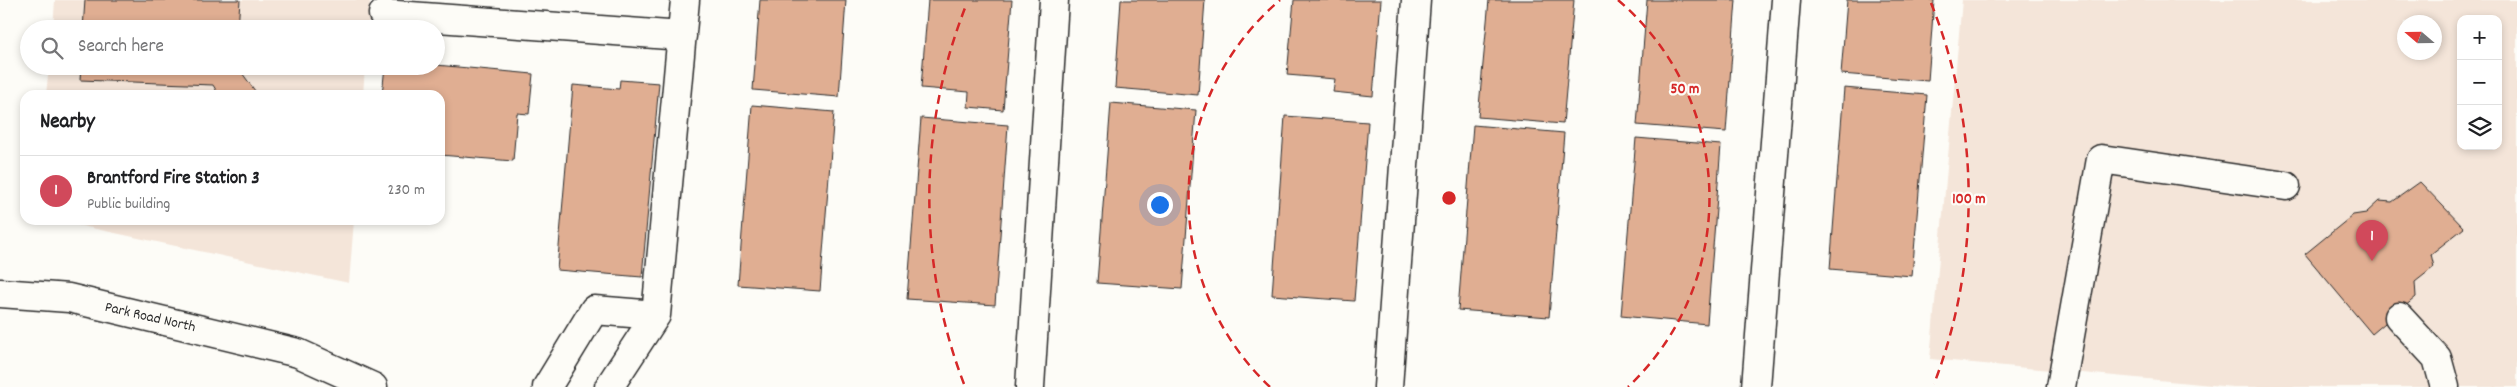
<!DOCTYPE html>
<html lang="en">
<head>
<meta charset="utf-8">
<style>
	body { margin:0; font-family:Dekko,sans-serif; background:#f2f2f2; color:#202124 }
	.controls { position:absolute; right:15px; top:15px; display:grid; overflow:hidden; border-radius:10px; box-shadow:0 2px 8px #0003 }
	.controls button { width:45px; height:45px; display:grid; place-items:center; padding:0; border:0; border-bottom:1px solid #e0e0e0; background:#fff; color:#202124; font:25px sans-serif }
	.compass { position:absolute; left:2397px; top:15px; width:45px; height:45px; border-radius:50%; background:#fff; box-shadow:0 2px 8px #0003; rotate:290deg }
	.you { position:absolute; left:1159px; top:204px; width:18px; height:18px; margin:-12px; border:4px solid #fff; border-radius:50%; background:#1a73e8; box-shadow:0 0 0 8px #1a73e833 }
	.badge { display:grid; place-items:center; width:32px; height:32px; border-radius:50%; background:#d1495b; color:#fff; font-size:16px; font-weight:700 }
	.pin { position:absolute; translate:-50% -41px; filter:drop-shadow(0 1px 2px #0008) }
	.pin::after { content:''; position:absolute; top:26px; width:18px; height:15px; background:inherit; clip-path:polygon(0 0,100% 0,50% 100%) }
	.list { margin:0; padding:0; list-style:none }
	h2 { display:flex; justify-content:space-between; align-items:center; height:65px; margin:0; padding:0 20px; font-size:21px }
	h2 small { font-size:16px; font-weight:400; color:#757577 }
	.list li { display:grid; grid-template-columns:32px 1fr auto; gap:15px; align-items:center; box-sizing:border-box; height:70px; padding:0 20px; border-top:1px solid #e0e0e0 }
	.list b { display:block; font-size:19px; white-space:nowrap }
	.list p { margin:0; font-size:16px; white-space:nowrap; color:#757577 }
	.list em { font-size:16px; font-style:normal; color:#757577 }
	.icon { flex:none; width:28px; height:28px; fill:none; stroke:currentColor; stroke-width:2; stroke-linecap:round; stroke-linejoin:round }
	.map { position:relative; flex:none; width:2517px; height:387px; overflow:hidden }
	.search { position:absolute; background:#fff; box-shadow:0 2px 8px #0003; left:20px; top:20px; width:425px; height:55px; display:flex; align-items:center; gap:12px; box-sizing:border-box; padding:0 18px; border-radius:28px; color:#757577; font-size:19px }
	.panel { position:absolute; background:#fff; box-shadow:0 2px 8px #0003; left:20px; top:90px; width:425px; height:135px; border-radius:15px }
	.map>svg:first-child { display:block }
	.built { fill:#f4e5d9; fill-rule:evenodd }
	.building { fill:#e0ae92; stroke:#2b2b2b }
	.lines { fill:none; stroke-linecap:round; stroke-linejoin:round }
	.minor-casing { stroke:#2b2b2b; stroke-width:31 }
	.major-casing { stroke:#2b2b2b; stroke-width:31 }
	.minor { stroke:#fdfcf7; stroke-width:28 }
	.major { stroke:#fdfcf7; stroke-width:28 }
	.ring { fill:none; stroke:#d62828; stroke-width:2.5; stroke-dasharray:9 6 }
	.labels { text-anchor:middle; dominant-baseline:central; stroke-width:4.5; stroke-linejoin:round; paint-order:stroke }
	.street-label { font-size:15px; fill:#2b2b2b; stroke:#fdfcf7 }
	.centre { fill:#d62828; stroke:#fdfcf7; stroke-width:2.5 }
	.ring-label { font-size:15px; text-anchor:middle; font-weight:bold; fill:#d62828; stroke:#fdfcf7; stroke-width:4.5; stroke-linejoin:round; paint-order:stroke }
</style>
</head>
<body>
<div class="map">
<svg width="2517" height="387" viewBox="0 0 2517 387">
	<rect width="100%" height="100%" fill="#fdfcf7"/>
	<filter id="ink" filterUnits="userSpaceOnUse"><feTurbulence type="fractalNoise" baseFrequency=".02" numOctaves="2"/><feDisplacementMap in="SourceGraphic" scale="10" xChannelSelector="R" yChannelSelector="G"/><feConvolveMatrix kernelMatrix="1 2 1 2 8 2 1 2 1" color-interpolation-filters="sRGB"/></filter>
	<g filter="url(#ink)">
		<path class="built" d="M55 0H370L368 29H53Z
			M1962 0H2517V387H2233L1930 359ZM2461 19H2498V146H2461ZM2404 22H2434V52H2404Z
			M49 66H365L363 95H46Z
			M54 220H354L349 283Z"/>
		<path class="building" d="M85 0H240L238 29H83Z
			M760 0H846L839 97 753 90Z
			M928 0H1012L1003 110 968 107 969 92 921 88Z
			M1121 0H1205L1198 95 1115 88Z
			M1294 0H1381L1373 96 1333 92 1335 79 1287 75Z
			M1489 0H1574L1563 124 1478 117Z
			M1647 0H1736L1726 132 1637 125Z
			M1847 0H1934L1928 81 1841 74Z
			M436 65 533 74 529 114 517 113 513 161 440 155V95H382L385 66Z
			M81 66H237L258 95H219L213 85 80 80Z
			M620 80 659 83 642 277 557 270 573 85 619 89Z
			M1844 88 1927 95 1912 276 1830 269Z
			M1111 103 1196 110 1182 289 1097 283Z
			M752 105 834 112 820 291 738 285Z
			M1285 116 1368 122 1354 301 1272 295Z
			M921 118 1008 125 995 305 907 299Z
			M1473 125 1564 133 1549 317 1458 310Z
			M1636 138 1721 145 1707 324 1621 316Z
			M2420 182 2464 228 2431 254 2434 267 2415 282 2416 297 2372 334 2305 254 2353 215 2366 213 2379 201 2392 202Z"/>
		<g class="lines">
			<g class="minor-casing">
				<path id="minor" d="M383 14 682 36
					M2399 317 2437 358 2445 387
					M547 387 594 310 656 315
					M609 387 656 315 685 0
					M1030 387 1054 0
					M1388 387 1416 0
					M1756 387 1786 0
					M2061 387 2101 159 2286 186"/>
			</g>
			<g class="major-casing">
				<path id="major" d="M0 293 69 298 298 353 373 387"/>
			</g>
			<use href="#minor" class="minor"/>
			<use href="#major" class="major"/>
		</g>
	</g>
	<g class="ring">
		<path d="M1270 387A260 260 0 0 1 1280 0M1618 0A260 260 0 0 1 1628 387"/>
		<path d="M964 384A520 520 0 0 1 967 3M1931 3A520 520 0 0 1 1934 384"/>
	</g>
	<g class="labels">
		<g class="street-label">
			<text transform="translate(150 318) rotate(13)">Park Road North</text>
		</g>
	</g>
	<circle cx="1449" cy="198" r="8" class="centre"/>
	<g class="ring-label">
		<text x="1685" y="93">50 m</text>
		<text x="1969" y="203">100 m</text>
	</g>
</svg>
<div class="controls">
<button>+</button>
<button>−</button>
<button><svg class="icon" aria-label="layers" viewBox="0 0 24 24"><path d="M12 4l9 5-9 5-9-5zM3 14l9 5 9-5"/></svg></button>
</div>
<svg class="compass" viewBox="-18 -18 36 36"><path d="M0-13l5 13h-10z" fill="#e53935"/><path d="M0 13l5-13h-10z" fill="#757577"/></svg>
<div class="you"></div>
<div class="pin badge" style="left:2372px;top:261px">1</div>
<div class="search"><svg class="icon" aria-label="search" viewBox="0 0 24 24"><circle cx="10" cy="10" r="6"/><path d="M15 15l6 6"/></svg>Search here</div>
<section class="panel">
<h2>Nearby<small></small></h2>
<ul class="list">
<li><span class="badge">1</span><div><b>Brantford Fire Station 3</b><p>Public building</p></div><em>230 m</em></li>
</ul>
</section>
</div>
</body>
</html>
